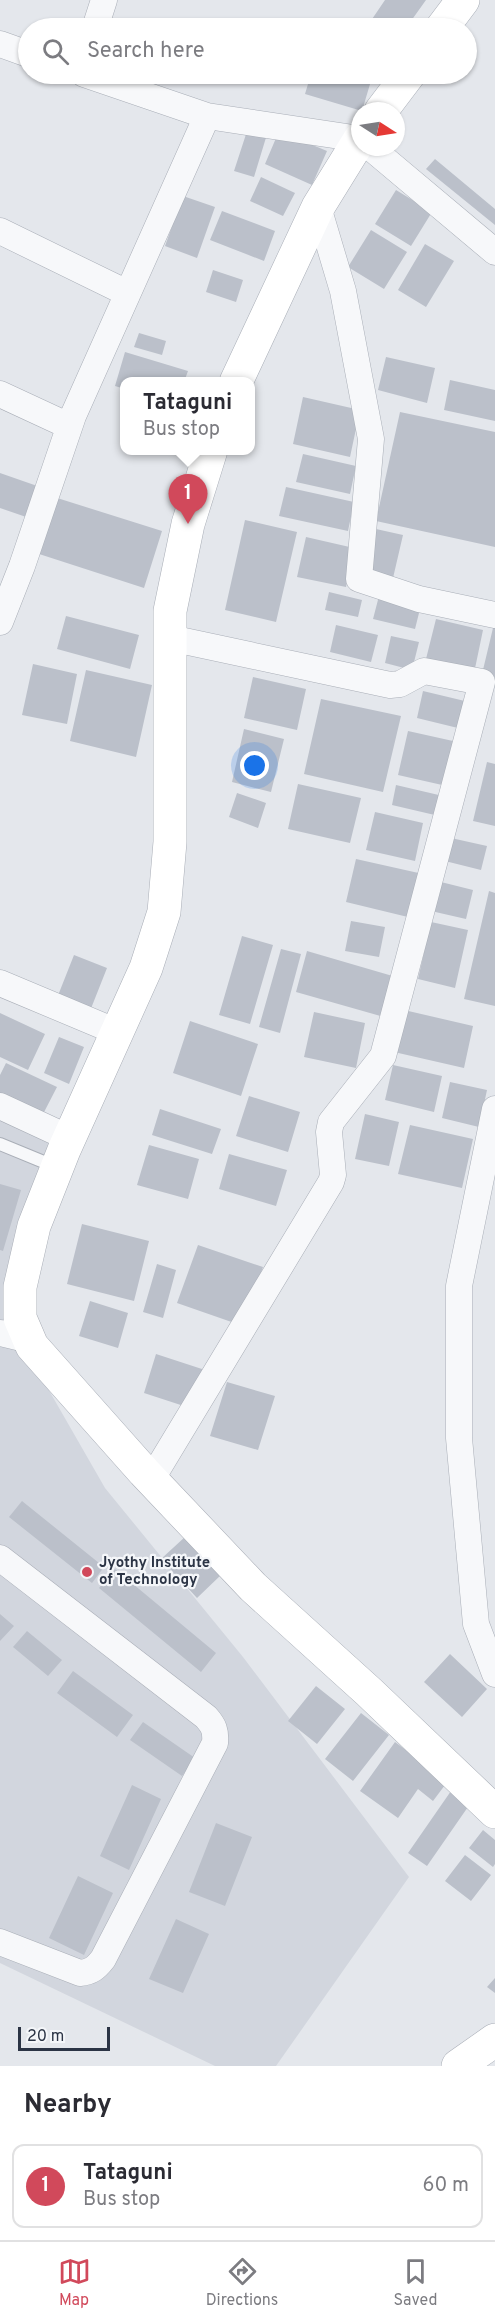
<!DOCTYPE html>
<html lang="en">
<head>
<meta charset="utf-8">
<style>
	body { margin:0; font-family:Overpass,sans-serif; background:#f2f2f3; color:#2b2b33 }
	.compass { position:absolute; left:351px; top:102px; width:54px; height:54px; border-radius:50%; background:#fff; box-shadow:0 2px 4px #0004; rotate:102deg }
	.scale { position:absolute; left:18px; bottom:15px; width:92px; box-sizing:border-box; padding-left:6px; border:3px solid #2b3445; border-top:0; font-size:16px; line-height:21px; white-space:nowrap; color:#2b3445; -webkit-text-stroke:4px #f4f6f9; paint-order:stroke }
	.you { position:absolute; left:255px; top:766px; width:21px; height:21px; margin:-15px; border:4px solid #fff; border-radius:50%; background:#1a73e8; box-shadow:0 0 0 9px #1a73e833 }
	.badge { display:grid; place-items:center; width:39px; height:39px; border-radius:50%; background:#d1495b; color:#fff; font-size:20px; font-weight:700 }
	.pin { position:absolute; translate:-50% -50px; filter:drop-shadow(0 2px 3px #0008) }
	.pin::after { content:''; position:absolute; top:32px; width:21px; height:18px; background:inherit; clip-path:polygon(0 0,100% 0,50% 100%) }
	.popup { position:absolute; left:120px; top:377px; width:135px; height:78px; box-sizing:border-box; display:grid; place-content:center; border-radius:12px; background:#fff; filter:drop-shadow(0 2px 4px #0005); font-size:20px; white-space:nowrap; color:#7c7c81 }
	.popup b { font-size:22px; color:#2b2b33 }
	.popup::after { content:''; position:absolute; left:50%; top:100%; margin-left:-12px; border:12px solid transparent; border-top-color:#fff }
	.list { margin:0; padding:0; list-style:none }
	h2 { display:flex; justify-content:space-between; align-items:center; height:78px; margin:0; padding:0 24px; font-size:26px }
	h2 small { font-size:20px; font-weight:400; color:#7c7c81 }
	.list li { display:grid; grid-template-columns:39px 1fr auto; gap:18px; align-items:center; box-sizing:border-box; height:84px; margin:0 12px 12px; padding:0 12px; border:2px solid #e1e1e2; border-radius:12px }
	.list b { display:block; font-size:22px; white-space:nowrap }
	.list p { margin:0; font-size:20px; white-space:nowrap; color:#7c7c81 }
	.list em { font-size:20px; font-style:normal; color:#7c7c81 }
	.icon { flex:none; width:33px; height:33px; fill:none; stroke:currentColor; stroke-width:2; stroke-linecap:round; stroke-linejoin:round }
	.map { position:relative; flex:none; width:495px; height:2066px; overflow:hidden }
	.search { position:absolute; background:#fff; box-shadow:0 2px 4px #0004; left:18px; right:18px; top:18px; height:66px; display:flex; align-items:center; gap:15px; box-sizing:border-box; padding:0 21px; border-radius:33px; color:#7c7c81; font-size:22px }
	.sheet { height:174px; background:#fff }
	nav { display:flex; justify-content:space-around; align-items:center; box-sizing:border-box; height:84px; border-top:2px solid #e1e1e2; background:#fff; font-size:16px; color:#7c7c81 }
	nav a { display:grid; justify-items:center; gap:3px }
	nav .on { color:#d1495b }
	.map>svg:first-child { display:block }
	.built { fill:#d2d6de }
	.building { fill:#bbc0ca }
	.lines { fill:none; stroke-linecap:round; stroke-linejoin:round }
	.lane-casing { stroke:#a9aeb7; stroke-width:14 }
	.street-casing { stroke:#a9aeb7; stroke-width:27 }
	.secondary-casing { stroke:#a9aeb7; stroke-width:34 }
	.lane { stroke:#f7f8fa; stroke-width:12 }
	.street { stroke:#f7f8fa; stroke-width:26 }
	.secondary { stroke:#fff; stroke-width:33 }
	.poi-dot { fill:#d1495b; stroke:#f4f6f9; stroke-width:2 }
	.labels { text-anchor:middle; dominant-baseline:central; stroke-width:4.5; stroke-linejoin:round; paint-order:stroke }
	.poi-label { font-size:15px; font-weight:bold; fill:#2b3445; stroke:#f4f6f9; text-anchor:start }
</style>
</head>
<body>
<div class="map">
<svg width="495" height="2066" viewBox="0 0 495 2066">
	<rect width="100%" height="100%" fill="#e4e7ec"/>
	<path class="built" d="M0 1096 63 1127 8 1319 105 1488 243 1657 409 1877 276 2066H215L0 1963Z"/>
	<path class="building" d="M385 0H426L406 28H366Z
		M311 74H373L362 111 305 94Z
		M249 125 268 131 254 177 234 171Z
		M279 131 327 151 312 185 265 164Z
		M435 159 495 209V225L426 169Z
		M261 177 295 193 283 216 250 201Z
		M396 190 432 212 411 246 375 224Z
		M183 196 215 207 197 258 165 246Z
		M222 211 275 231 264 261 210 240Z
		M371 230 407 252 384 289 348 267Z
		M425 244 454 261 426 307 398 290Z
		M213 270 243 280 236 302 206 292Z
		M139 333 166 341 162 355 134 347Z
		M125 352 188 371 184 382H125V389L115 386Z
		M386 357 435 368 427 403 378 390Z
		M450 380 495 390V421L444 410Z
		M303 397 360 410 350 457 293 444Z
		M400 412 495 432V547L376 521Z
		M303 454 356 466 350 494 296 482Z
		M0 473 43 488 32 519 0 508Z
		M286 487 354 502 348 531 279 516Z
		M54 497 162 531 144 588 36 553Z
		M245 520 297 532 276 622 225 610Z
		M376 529 403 535 393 578 366 572Z
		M306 537 354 548 346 587 297 577Z
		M329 592 362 600 358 617 325 610Z
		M379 596 421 605 415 629 373 619Z
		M66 616 139 635 130 669 57 649Z
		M436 619 483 630 473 678 424 667Z
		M336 625 378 635 371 662 330 652Z
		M493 628H495V677L482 674Z
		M391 636 419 642 412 670 385 663Z
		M33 664 77 674 67 724 22 715Z
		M86 670 152 685 136 757 70 741Z
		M253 677 306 689 297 730 244 718Z
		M423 691 469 702 462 729 417 718Z
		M321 699 401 716 383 792 304 774Z
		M244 729 284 739 271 792 232 782Z
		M408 731 462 743 451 787 398 775Z
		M487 762 495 764V826L473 821Z
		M298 784 361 798 350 843 288 829Z
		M396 785 443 796 439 816 392 805Z
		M237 793 266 803 258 828 229 817Z
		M375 812 423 823 415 861 366 850Z
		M451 838 487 846 481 870 445 861Z
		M356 859 423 874 412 918 346 902Z
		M437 881 473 890 466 919 431 911Z
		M489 891 495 893V1006L464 999Z
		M351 921 385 927 379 957 345 951Z
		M431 922 468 930 455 988 418 979Z
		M242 936 273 945 250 1024 219 1015Z
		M281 949 301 954 280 1033 259 1027Z
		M307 951 396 977 384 1017 296 992Z
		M74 955 107 968 90 1011 57 998Z
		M404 1010 473 1026 464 1068 394 1052Z
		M314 1012 365 1023 356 1068 304 1057Z
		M0 1013 45 1034 28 1070 0 1057Z
		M190 1021 258 1044 241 1096 173 1073Z
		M59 1037 84 1047 69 1084 44 1073Z
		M6 1063 57 1087 41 1118 0 1098V1075Z
		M393 1065 442 1076 434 1112 385 1100Z
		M450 1082 487 1090 479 1127 442 1118Z
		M249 1096 300 1112 288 1152 236 1136Z
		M160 1109 221 1129 212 1154 152 1135Z
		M365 1114 399 1122 389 1166 355 1159Z
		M410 1125 473 1139 462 1188 398 1174Z
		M149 1145 199 1159 188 1199 137 1185Z
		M229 1154 287 1170 276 1206 219 1189Z
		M0 1184 21 1190 3 1251 0 1250Z
		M82 1224 149 1241 134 1301 67 1284Z
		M198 1245 263 1267 243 1326 177 1303Z
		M157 1264 176 1270 163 1318 143 1312Z
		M90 1301 128 1313 118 1348 79 1336Z
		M156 1354 205 1370 193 1409 144 1393Z
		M227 1382 275 1396 258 1450 210 1436Z
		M22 1501 104 1567 92 1583 9 1517Z
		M186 1536 221 1575 197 1598 161 1559Z
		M115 1569 216 1653 201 1672 99 1588Z
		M0 1614 14 1626 0 1641Z
		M27 1631 62 1660 48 1676 13 1647Z
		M450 1654 487 1689 462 1717 424 1682Z
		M73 1671 133 1715 117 1737 57 1693Z
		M316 1686 345 1709 317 1744 288 1721Z
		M361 1713 389 1735 353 1781 325 1759Z
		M143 1722 195 1758 182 1776 130 1740Z
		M395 1742 448 1781 433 1801 418 1789 398 1818 360 1791Z
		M132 1785 161 1799 129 1870 100 1856Z
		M451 1791 470 1804 427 1866 408 1853Z
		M216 1823 252 1837 225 1906 189 1892Z
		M483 1830 495 1840V1864L493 1867 469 1848Z
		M465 1855 491 1875 471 1901 445 1881Z
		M78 1876 113 1893 84 1955 49 1938Z
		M176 1919 209 1934 183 1993 149 1979Z
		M495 1978V1993L487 1987Z"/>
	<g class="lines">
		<g class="lane-casing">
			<path id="lane" d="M0 1144 56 1167"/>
		</g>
		<g class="street-casing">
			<path id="street" d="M95 28 104 0
				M0 44 28 54
				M84 74 207 116 360 139
				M370 147 495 252
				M318 207 343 291 371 439 359 579 419 599 495 615
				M0 231 127 293
				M0 394 69 426
				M0 622 22 566 73 416 207 116
				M0 983 117 1032
				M0 1106 69 1138
				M495 1109 459 1286V1438L476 1624 495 1674
				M0 1333 30 1340
				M151 1480 331 1182 333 1175 329 1132 331 1122 383 1056 482 682 424 671 400 684 390 685 170 638
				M0 1558 206 1717C214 1726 216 1731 215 1743L103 1959C96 1968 91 1972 80 1973L0 1942"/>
		</g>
		<g class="secondary-casing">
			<path id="secondary" d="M442 28 463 0
				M381 111 409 74
				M236 382 318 207 360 139
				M211 450 188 524 170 611V842L164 912 146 968 64 1150 34 1226 20 1287V1318L32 1346 144 1472 253 1587 369 1692 495 1812
				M458 2066 495 2040"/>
		</g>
		<use href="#lane" class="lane"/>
		<use href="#street" class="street"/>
		<use href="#secondary" class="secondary"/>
	</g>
	<circle class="poi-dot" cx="87" cy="1572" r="6"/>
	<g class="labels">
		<g class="poi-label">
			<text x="99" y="1563">Jyothy Institute<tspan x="99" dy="17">of Technology</tspan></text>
		</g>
	</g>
</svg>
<svg class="compass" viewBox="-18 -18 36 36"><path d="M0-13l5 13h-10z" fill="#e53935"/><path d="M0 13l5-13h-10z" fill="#7c7c81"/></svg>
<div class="scale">20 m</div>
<div class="you"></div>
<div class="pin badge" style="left:188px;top:524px">1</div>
<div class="popup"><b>Tataguni</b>Bus stop</div>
<div class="search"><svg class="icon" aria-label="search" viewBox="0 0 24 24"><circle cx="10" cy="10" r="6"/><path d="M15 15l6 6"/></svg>Search here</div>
</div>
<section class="sheet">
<h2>Nearby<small></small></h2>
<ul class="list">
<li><span class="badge">1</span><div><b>Tataguni</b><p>Bus stop</p></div><em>60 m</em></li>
</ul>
</section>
<nav>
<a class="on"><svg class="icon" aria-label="map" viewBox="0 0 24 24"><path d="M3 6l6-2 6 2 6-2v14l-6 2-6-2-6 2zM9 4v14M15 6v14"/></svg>Map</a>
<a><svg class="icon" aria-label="directions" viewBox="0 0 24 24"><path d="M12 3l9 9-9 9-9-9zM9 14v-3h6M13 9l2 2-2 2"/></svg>Directions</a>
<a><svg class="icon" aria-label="saved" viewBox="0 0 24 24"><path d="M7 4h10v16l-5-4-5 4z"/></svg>Saved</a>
</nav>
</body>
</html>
